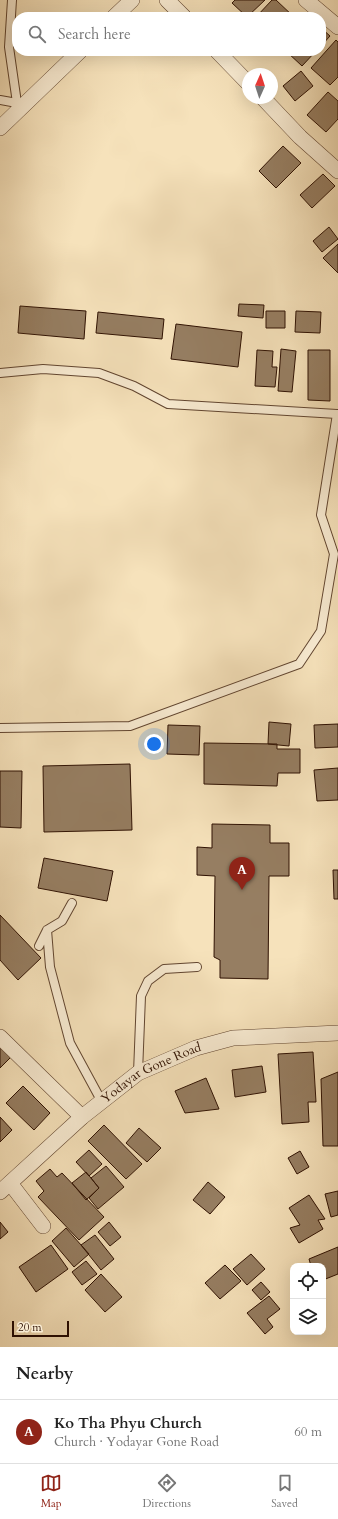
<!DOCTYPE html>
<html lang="en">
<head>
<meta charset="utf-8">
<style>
	body { margin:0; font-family:Cardo,serif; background:#f2f2f2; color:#222 }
	.controls { position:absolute; right:12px; bottom:12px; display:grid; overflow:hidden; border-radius:8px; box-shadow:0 4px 16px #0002 }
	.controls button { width:36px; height:36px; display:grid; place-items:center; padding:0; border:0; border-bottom:1px solid #e0e0e0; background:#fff; color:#222; font:20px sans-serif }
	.compass { position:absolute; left:242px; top:68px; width:36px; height:36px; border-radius:50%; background:#fff; box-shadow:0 4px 16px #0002; rotate:3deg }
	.scale { position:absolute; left:12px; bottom:10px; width:57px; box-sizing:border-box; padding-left:4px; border:2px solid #2f1102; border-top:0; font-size:11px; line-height:14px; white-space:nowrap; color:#2f1102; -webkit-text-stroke:3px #f9ecd3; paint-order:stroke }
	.you { position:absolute; left:154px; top:744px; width:14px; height:14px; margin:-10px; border:3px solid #fff; border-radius:50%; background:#1a73e8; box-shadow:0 0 0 6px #1a73e833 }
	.badge { display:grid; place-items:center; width:26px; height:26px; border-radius:50%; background:#8f2418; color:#fff; font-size:13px; font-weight:700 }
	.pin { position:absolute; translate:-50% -33px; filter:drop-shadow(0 1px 2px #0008) }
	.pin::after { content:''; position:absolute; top:21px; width:14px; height:12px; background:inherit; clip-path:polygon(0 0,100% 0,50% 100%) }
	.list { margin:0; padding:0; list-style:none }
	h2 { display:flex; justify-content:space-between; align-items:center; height:52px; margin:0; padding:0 16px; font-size:17px }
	h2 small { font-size:13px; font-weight:400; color:#767676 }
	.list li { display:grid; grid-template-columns:26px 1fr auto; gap:12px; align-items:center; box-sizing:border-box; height:64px; padding:0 16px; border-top:1px solid #e0e0e0 }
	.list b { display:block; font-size:15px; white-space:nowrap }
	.list p { margin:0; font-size:13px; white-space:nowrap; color:#767676 }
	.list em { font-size:13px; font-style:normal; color:#767676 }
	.icon { flex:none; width:22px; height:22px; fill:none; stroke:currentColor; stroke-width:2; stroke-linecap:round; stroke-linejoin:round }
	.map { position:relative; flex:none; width:338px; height:1347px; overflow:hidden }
	.search { position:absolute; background:#fff; box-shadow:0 4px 16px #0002; left:12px; right:12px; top:12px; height:44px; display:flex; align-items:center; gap:10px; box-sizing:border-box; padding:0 14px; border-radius:16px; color:#767676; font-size:15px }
	.sheet { height:116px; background:#fff }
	nav { display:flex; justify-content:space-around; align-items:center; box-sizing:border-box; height:56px; border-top:1px solid #e0e0e0; background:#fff; font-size:11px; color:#767676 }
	nav a { display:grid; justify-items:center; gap:2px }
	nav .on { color:#8f2418 }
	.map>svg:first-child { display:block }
	.building { fill:#967e62; stroke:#2f1102 }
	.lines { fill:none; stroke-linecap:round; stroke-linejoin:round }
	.lane-casing { stroke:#614530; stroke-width:10 }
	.street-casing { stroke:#614530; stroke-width:16 }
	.lane { stroke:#f9ecd3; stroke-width:8 }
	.street { stroke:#f9ecd3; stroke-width:15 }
	.labels { text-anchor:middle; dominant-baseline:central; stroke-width:3; stroke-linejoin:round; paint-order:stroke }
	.street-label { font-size:13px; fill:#2f1102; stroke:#f9ecd3 }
</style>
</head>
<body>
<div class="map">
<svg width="338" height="1347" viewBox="0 0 338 1347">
	<rect width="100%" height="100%" fill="#f6e2bb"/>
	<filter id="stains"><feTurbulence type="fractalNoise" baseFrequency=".005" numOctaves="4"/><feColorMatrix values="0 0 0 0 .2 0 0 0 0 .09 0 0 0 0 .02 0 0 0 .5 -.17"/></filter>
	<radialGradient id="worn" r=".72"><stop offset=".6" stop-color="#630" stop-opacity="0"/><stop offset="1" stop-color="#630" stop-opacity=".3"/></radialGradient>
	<path class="building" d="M235 0H265L247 17 232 3Z
		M272 0H276L294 17H256Z
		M321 28 330 36 321 46Z
		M336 40 338 42V77L330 85 311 68Z
		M288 51H316L302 66 287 52Z
		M301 71 313 86 295 101 283 86Z
		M328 92 338 101V119L326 132 307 115Z
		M283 146 301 163 276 188 259 171Z
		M323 174 335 186 312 208 300 195Z
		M329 227 338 239 322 252 313 241Z
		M338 244V273L323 258Z
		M239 304 264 305 263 318 238 316Z
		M20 306 86 311 84 339 18 333Z
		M266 311H285V328H266Z
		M296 311 321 312 320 333 295 332Z
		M98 312 164 319 162 339 96 333Z
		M176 324 242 332 238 367 171 359Z
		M281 349 296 351 292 392 278 391Z
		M257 350 273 351 272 367H277L275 387 255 386Z
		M308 350H330V401L308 400Z
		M269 722 291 724 289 746 268 744Z
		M338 724V747L315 748 314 725Z
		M168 725 200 726 199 755 167 754Z
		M204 743 277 744V749H300V773H278L277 786 204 784Z
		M130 764 132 830 44 832 43 766Z
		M338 768V800L317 801 314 770Z
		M0 771H22L21 828 0 827Z
		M212 824 270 825V843H289V876H269L268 979 220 978V960L214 957 215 876 197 875V847L212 848Z
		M44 858 113 871 107 901 38 888Z
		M333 870H338V899H334Z
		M0 915 41 958 18 980 0 960Z
		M0 1045 12 1056 0 1068Z
		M313 1052 316 1102H308L309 1122 282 1124 278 1054Z
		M262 1066 266 1092 235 1097 232 1070Z
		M338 1072V1146H323L321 1079Z
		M206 1078 219 1109 185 1113 175 1091Z
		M23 1086 50 1113 34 1130 6 1103Z
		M0 1117 12 1130 0 1142Z
		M104 1125 142 1164 126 1179 88 1141Z
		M139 1128 161 1148 147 1162 126 1143Z
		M89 1150 102 1164 89 1176 76 1162Z
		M300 1151 309 1167 297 1174 288 1158Z
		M106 1166 124 1187 98 1209 89 1198 99 1188 91 1178Z
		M50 1169 57 1177 62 1173 104 1217 79 1240 38 1197 44 1191 36 1181Z
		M86 1172 99 1188 86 1200 72 1183Z
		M208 1182 225 1197 210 1214 193 1200Z
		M338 1191V1215L331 1217 325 1194Z
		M309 1195 325 1219 318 1220 323 1229 299 1243 290 1228 300 1225 289 1208Z
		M0 1222 8 1232 0 1239Z
		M109 1222 121 1237 110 1246 98 1232Z
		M66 1228 89 1254 74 1267 52 1241Z
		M95 1235 114 1259 101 1270 81 1245Z
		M51 1245 68 1269 36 1292 19 1267Z
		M338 1247V1274L323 1280V1266H311L309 1259Z
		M251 1254 265 1269 247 1285 233 1269Z
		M86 1261 97 1274 82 1285 72 1272Z
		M225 1265 241 1281 220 1299 205 1283Z
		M101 1274 122 1297 105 1312 85 1290Z
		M261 1282 270 1292 261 1300 252 1290Z
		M269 1296 280 1309 267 1319 273 1327 265 1334 247 1313Z"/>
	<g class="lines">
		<g class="lane-casing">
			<path id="lane" d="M12 0 9 47 17 103
				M0 100 17 103 20 105
				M0 373 43 369 99 373 134 386 168 404 337 414 321 515 334 554 321 631 299 664 130 726 0 728
				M47 930 50 967 70 1043 102 1102
				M39 946 47 930 62 921 72 903
				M138 1073 141 996 148 981 164 969 197 967"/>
		</g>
		<g class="street-casing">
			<g id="street">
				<path d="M167 0 184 17"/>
				<path d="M306 0 338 27"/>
				<path d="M114 17 132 0"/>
				<path d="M217 51 248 83"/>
				<path d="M263 98 300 137 338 171"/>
				<path d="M0 128 80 51"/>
				<path d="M0 1037 82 1117"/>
				<path d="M10 1183 43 1226"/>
				<path id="s1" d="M0 1192 82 1117 138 1073 196 1048 233 1038 338 1033"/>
			</g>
		</g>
		<use href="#lane" class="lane"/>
		<use href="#street" class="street"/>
	</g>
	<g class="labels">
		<g class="street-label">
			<text stroke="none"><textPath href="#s1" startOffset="194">Yodayar Gone Road</textPath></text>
		</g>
	</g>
	<rect width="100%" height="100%" filter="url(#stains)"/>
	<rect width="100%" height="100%" fill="url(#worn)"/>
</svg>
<div class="controls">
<button><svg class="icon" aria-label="locate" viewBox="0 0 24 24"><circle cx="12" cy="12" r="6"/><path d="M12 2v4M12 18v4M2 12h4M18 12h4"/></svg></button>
<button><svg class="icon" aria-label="layers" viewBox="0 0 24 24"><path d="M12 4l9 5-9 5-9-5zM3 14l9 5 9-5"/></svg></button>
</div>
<svg class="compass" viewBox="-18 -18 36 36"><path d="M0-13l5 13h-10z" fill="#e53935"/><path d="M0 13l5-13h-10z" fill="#767676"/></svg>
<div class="scale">20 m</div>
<div class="you"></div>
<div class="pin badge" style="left:242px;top:890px">A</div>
<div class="search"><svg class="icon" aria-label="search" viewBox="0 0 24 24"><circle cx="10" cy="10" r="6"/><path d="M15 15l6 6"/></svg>Search here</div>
</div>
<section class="sheet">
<h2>Nearby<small></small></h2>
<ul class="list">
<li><span class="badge">A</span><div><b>Ko Tha Phyu Church</b><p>Church · Yodayar Gone Road</p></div><em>60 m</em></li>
</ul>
</section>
<nav>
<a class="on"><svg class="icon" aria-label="map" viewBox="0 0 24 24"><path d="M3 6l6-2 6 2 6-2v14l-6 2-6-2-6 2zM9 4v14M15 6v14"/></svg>Map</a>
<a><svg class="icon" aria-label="directions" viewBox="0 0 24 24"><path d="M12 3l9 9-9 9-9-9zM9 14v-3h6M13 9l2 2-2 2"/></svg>Directions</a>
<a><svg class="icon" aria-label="saved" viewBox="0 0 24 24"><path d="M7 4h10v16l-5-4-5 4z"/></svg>Saved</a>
</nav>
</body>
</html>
